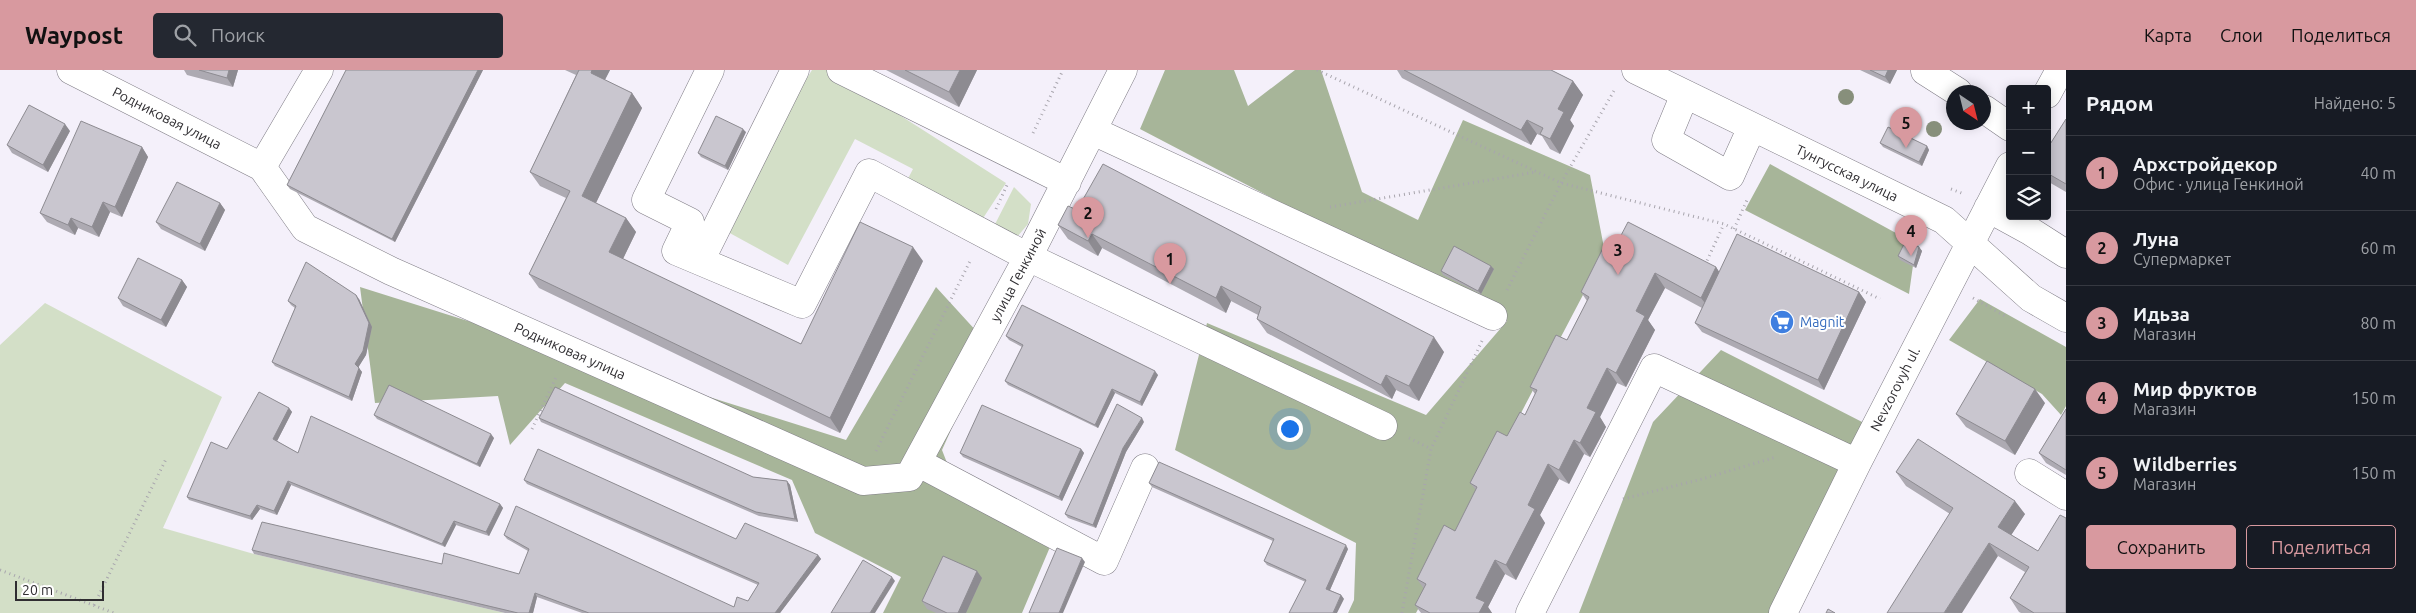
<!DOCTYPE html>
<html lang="ru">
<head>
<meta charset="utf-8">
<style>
	body { margin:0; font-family:Ubuntu,sans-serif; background:#242831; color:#f1f3f6 }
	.controls { position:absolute; right:15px; top:15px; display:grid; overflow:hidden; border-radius:5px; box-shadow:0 2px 12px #0003 }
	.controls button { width:45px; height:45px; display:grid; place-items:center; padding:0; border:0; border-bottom:1px solid #363941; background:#171b24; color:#f1f3f6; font:25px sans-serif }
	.compass { position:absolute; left:1946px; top:15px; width:45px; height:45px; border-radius:50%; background:#171b24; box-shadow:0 2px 12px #0003; rotate:145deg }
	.scale { position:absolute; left:15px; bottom:12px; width:89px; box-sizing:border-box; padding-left:5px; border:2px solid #2f2d31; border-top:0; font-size:14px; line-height:18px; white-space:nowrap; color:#2f2d31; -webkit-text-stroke:4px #fff; paint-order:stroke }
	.you { position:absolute; left:1289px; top:358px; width:18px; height:18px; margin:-12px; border:4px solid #fff; border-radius:50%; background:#1a73e8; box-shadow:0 0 0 8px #1a73e833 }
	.badge { display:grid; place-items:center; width:32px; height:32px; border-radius:50%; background:#d8999f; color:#111; font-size:16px; font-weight:700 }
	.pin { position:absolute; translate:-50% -41px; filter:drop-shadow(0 1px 2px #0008) }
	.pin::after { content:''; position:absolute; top:26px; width:18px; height:15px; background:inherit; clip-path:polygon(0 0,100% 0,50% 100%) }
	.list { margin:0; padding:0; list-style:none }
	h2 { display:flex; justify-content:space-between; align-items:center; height:65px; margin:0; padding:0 20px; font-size:21px }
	h2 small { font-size:16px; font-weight:400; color:#9ea1a6 }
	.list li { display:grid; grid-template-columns:32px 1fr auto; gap:15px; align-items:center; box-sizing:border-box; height:75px; padding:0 20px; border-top:1px solid #363941 }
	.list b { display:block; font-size:19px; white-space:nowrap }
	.list p { margin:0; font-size:16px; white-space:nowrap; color:#9ea1a6 }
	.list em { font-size:16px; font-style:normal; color:#9ea1a6 }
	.actions { display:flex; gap:10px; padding:15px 20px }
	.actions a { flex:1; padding:11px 0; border:1px solid #d8999f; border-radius:5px; text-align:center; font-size:18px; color:#d8999f }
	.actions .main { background:#d8999f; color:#111 }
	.icon { flex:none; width:28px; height:28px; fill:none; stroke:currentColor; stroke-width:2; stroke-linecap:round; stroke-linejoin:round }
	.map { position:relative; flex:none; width:2066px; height:543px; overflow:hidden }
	header { display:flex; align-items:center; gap:30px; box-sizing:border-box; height:70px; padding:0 25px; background:#d8999f; color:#111 }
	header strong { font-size:24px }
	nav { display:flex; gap:28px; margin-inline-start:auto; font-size:18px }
	.search { width:350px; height:45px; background:#242831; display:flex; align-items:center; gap:12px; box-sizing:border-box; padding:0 18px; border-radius:5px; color:#9ea1a6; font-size:19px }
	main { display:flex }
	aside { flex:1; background:#171b24 }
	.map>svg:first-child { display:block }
	.green { fill:#d3dfc7 }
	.forest { fill:#a7b599 }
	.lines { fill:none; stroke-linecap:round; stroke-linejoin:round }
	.minor-casing { stroke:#7f7c85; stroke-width:29 }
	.path { stroke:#a8a5ad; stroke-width:3; stroke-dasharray:1 4; stroke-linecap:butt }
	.minor { stroke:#fff; stroke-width:28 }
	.tree { fill:#878f7b }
	.wall { fill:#adaab2 }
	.shaded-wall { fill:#8d8b91 }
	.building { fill:#c9c6cf; stroke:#8d8b91 }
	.labels { text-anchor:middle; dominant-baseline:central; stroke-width:4; stroke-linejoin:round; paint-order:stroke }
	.street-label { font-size:14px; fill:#2f2d31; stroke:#fff }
	.shop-label { font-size:14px; fill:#366cbe; stroke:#fff; text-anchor:start }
</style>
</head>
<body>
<header>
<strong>Waypost</strong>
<div class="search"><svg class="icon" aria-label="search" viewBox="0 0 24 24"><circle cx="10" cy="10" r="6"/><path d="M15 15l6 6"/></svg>Поиск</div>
<nav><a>Карта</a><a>Слои</a><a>Поделиться</a></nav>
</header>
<main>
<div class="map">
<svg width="2066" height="543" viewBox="0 0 2066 543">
	<rect width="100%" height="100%" fill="#f4f0fa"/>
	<path class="green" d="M812 0H829L1006 113 976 159 901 122 913 99 855 69 788 195 715 155Z
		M1014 117 1031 134 1028 154 1017 167 990 164Z
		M45 233 222 327 163 458 254 484 505 543H0V275Z"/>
	<path class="forest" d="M1165 0H1234L1248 36 1295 0H1321L1362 122 1418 150 1463 50 1590 105 1605 183 1416 543H1348L1354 530 1356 473 1175 380 1207 253 1426 345 1507 251 1140 59Z
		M1770 94 1916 174 1909 224 1745 140Z
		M360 217 846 370 936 217 989 275 942 380 961 429 1050 477 1022 543H883L901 507 815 463 792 410 565 313 510 375 498 326 375 333Z
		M1980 229 2066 277V336L2061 345 2042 324 1949 270Z
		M1721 280 1868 355 1769 543H1579L1653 352Z"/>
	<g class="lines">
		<g class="minor-casing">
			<path id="minor" d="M71 0 262 97 305 158 391 201 863 411 909 407 1028 187 1123 0
				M710 0 646 130 690 152 676 181 802 234 869 103 1028 187 1383 356
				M841 0 1067 112
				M1636 0 1944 150 2031 228 2066 248
				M1925 1 1958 22
				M1685 24 1666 70 1730 106 1752 57
				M2047 24 2060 0
				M1984 39 2010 57
				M1093 61 1493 246
				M262 97 319 0
				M1988 138 2030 161 2066 184
				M700 191 795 0
				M917 392 1104 491 1145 398
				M2029 403 2066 426
				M1530 543 1654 298 1857 393
				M1783 543 1857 393 2010 96"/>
		</g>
		<path class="path" d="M1317 0 1561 113 1724 154 1880 229
			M1033 63 1063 0
			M1951 119 1964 124
			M1330 137 1536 102
			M996 139 1007 115
			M1734 159 1747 130
			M1705 195 1724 154
			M1507 220 1561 113 1615 19
			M1973 228 2005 246
			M532 359 557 305
			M1409 368 1431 379
			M876 381 971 189
			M1623 429 1702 409 1776 387
			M0 500 114 543
			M94 535 167 387
			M1402 543 1431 379 1482 271"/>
		<use href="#minor" class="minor"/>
	</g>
	<g class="tree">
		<circle cx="1846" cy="27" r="8"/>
		<circle cx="1934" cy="59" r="8"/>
	</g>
	<path class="wall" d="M184 0H238L233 17 187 5Z
		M346 0H483L395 172 290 119 287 115Z
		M565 0H610L605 10 632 23 642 38 596 133 626 148 636 162 623 189 801 274 923 191 840 363 539 218 529 204 566 128 540 116 530 102 576 5Z
		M886 0H977L959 37Z
		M1397 0H1551L1573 11 1583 25 1570 50 1574 56 1560 84 1550 79 1542 66 1537 64 1531 75 1402 8Z
		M1860 0H1897L1890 14Z
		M2066 49V122L2047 111V79Z
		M70 61 48 102 12 83 7 75Z
		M746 62 728 100 701 87 698 83Z
		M1880 73 1927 76 1929 80 1922 96 1883 77Z
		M142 77 148 87 122 147 110 142 99 167 78 158 75 165 47 152 40 143Z
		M220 133 225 140 205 181 161 159 156 152Z
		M1077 140 1444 282 1419 331 1396 320 1392 329 1267 263 1257 249 1258 245 1231 231 1226 243 1102 178 1098 186 1068 169 1058 155Z
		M1616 175 1716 197 1719 202 1859 222 1866 232 1824 320 1702 262 1695 253 1702 238 1665 218 1648 250 1655 260 1626 317 1617 313 1600 347 1606 357 1590 387 1584 384 1569 414 1559 409 1540 445 1545 453 1516 510 1505 504 1488 537 1492 543H1421L1415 535 1424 519 1417 509 1455 461 1476 420 1470 413 1525 345 1535 324 1530 317 1567 270 1587 231 1581 222Z
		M1919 177 1922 181 1916 198 1900 190 1898 186Z
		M1491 196 1494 199 1481 224 1443 205 1441 201Z
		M182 210 187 217 166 257 123 236 118 228Z
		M359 229 372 257 366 285 358 297 362 302 352 331 275 296 272 292 295 238 291 235 288 231Z
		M1006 266 1158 305 1142 336 1115 323 1098 358 1008 315 1005 311 1022 277 1009 270Z
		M2045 333 2015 385 1966 357 1956 344Z
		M289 338 292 342 277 371 298 383 500 434 503 438 489 466 456 455 445 477 291 415 277 445 260 439 252 450 189 430 187 427 227 379Z
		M2066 339V405L2046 393 2039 383Z
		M374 345 494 368 480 397 377 349Z
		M539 348 753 407 787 411 790 415 798 452 759 446 541 352Z
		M1144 352 1126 382 1096 458 1068 448 1065 444Z
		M1081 379 1084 383 1062 431 963 387 960 383Z
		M1896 402 2025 444 2011 465 2066 543H2021L2019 542 2010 528 2025 502 1998 486 1950 444 1906 416Z
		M524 410 736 469 818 485 821 489 780 543H582L537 527 533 543H505L254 484 252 480 442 494 519 504 528 481 507 469 504 465 734 537 748 531 758 515 527 414Z
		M1149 413 1348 479 1330 520 1341 525 1344 529 1267 495 1264 491 1273 471 1152 417Z
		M977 501 982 508 966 543H936L927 539 922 531Z"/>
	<path class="shaded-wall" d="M229 0H238L233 17 227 8Z
		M478 0H483L395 172 392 169Z
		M592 0H610L601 17 591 3Z
		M960 0H977L959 37 949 22Z
		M1888 0H1897L1890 14 1885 7Z
		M1573 11 1583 25 1570 50 1574 56 1560 84 1550 69 1558 39Z
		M632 23 642 38 592 141 582 126Z
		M1527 50 1537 64 1531 75 1521 60Z
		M65 54 70 61 48 102 43 95Z
		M743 59 746 62 728 100 725 96Z
		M1927 76 1929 80 1922 96 1919 92Z
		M142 77 148 87 122 147 115 137Z
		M103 132 110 142 99 167 92 157Z
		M220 133 225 140 205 181 200 174Z
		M71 148 78 158 75 165 68 155Z
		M626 148 636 162 619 197 609 182Z
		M1092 164 1102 178 1098 186 1088 171Z
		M913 177 923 191 840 363 830 348Z
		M1919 177 1922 181 1916 198 1914 195Z
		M1491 196 1494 199 1481 224 1478 221Z
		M1716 197 1726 212 1712 242 1701 228Z
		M1655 203 1665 218 1648 250 1655 260 1626 317 1616 303 1636 241Z
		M182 210 187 217 166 257 161 250Z
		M1221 216 1231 231 1226 243 1216 228Z
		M1859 222 1866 232 1824 320 1818 310Z
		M356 225 359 229 372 257 366 285 358 298 355 294Z
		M1434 267 1444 282 1419 331 1409 316Z
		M359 298 362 302 352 331 349 327Z
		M1607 298 1617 313 1600 347 1606 357 1590 387 1580 373 1587 338Z
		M1155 301 1158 305 1142 336 1140 332Z
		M1386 305 1396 320 1392 329 1381 315Z
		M1112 319 1115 323 1098 358 1095 355Z
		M2035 319 2045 333 2015 385 2005 371Z
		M289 338 292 342 276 373 273 369Z
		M1142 348 1144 352 1126 382 1096 458 1093 455 1123 378Z
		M491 364 494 368 480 397 477 394Z
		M1574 370 1584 384 1569 414 1559 400Z
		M1081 379 1084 383 1062 431 1059 427Z
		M1548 394 1559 409 1540 445 1545 453 1516 510 1506 495 1528 435Z
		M288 411 291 415 277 445 274 441Z
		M787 411 790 415 798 452 795 449Z
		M2015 431 2025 444 2008 470 1998 457Z
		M500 434 503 438 489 466 486 462Z
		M257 435 260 439 252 450 250 446Z
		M454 451 456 455 445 477 442 474Z
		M1989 473 1998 486 1962 543H1944Z
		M1346 475 1348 479 1329 522 1326 519Z
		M818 485 821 489 780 543H775Z
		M1082 488 1085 492 1063 543H1059Z
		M1495 490 1505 504 1488 537 1492 543H1479L1476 528Z
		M977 501 982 508 966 543H958Z
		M892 507 895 511 875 543H870Z
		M535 523 537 527 533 543H529Z
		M1341 525 1344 529 1337 543H1333Z"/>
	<path class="building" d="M199 0H229L227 8Z
		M346 0H478L392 169 287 115Z
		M579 0H592L591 3 632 23 582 126 626 148 609 182 801 274 860 152 913 177 830 348 529 204 570 121 530 102Z
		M905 0H960L949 22Z
		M1404 0H1551L1573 11 1558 39 1564 42 1550 69 1540 64 1543 58 1527 50 1521 60Z
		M1870 0H1888L1885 7Z
		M29 35 65 54 43 95 7 75Z
		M716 46 743 59 725 96 698 83Z
		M2066 49V114L2047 103V79Z
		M81 51 142 77 115 137 103 132 92 157 71 148 68 155 40 143Z
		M1888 57 1927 76 1919 92 1880 73Z
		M1103 94 1434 267 1409 316 1386 305 1381 315 1257 249 1261 237 1221 216 1216 228 1092 164 1088 171 1058 155 1068 136 1077 140Z
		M177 112 220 133 200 174 156 152Z
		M1628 152 1716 197 1701 228 1655 203 1636 241 1645 246 1616 303 1607 298 1587 338 1596 342 1580 373 1574 370 1559 400 1548 394 1528 435 1535 439 1506 495 1495 490 1476 528 1485 532 1479 543H1430L1415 535 1426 514 1417 509 1444 455 1455 461 1477 417 1470 413 1497 361 1507 366 1520 342 1525 345 1537 320 1530 317 1556 265 1567 270 1589 227 1581 222 1607 170 1616 175Z
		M1737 164 1859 222 1818 310 1695 253Z
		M1906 170 1919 177 1914 195 1898 186Z
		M1454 176 1491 196 1478 221 1441 201Z
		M138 188 182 210 161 250 118 228Z
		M306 192 356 225 369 253 363 281 355 294 359 298 349 327 272 292 296 236 288 231Z
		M1022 235 1155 301 1140 332 1112 319 1095 355 1005 311 1023 275 1006 266Z
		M1987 291 2035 319 2005 371 1956 344Z
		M389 315 491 364 477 394 374 345Z
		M555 317 753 407 787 411 795 449 756 442 539 348Z
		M259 322 289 338 273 369 298 383 311 346 500 434 486 462 454 451 442 474 288 411 274 441 257 435 250 446 187 427 211 372 227 379Z
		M1117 334 1142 348 1123 378 1093 455 1065 444Z
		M982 335 1081 379 1059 427 960 383Z
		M2066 339V400L2039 383Z
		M1918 369 2015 431 1998 457 2038 481 2060 445 2066 448V543H2034L2010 528 2029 497 1989 473 1944 543H1887L1953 438 1896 402Z
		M538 379 736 469 745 453 818 485 775 543H589L535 523 529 543H518L252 480 262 452 442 494 444 483 519 504 529 479 504 465 516 436 734 537 737 527 748 531 759 513 524 410Z
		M1159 392 1346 475 1326 519 1341 525 1333 543H1289L1306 510 1264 491 1274 469 1149 413Z
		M1057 478 1082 488 1059 543H1029Z
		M943 486 977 501 958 543H947L922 531Z
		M863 490 892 507 870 543H831Z
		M1828 539 1835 543H1826Z"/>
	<defs>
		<g id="supermarket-disc" transform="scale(1.25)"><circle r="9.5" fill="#3f7fe0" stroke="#fff"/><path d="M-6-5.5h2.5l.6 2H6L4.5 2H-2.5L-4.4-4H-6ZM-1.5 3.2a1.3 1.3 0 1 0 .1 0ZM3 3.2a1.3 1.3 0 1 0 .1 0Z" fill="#fff"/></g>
	</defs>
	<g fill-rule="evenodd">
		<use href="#supermarket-disc" x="1782" y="252"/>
	</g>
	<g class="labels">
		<g class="street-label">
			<text transform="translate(167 48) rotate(27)">Родниковая улица</text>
			<text transform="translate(1847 103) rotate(26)">Тунгусская улица</text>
			<text transform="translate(1018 205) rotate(-62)">улица Генкиной</text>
			<text transform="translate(570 281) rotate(24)">Родниковая улица</text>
			<text transform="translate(1895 319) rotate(-63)">Nevzorovyh ul.</text>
		</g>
		<g class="shop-label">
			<text x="1800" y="252">Magnit</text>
		</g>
	</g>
</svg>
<div class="controls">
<button>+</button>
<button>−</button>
<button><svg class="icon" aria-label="layers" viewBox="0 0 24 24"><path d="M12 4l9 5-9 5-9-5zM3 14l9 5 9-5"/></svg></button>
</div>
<svg class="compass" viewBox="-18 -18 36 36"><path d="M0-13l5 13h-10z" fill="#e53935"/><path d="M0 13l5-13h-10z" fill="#9ea1a6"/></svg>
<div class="scale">20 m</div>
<div class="you"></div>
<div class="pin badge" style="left:1170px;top:214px">1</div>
<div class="pin badge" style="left:1088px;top:168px">2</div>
<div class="pin badge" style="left:1618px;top:205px">3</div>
<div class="pin badge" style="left:1911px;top:186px">4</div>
<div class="pin badge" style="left:1906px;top:78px">5</div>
</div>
<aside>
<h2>Рядом<small>Найдено: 5</small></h2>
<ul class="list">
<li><span class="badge">1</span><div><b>Архстройдекор</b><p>Офис · улица Генкиной</p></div><em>40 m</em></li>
<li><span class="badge">2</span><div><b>Луна</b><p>Супермаркет</p></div><em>60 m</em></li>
<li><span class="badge">3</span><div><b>Идьза</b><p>Магазин</p></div><em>80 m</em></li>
<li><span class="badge">4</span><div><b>Мир фруктов</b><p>Магазин</p></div><em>150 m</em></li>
<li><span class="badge">5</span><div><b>Wildberries</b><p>Магазин</p></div><em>150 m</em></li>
</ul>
<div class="actions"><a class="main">Сохранить</a><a>Поделиться</a></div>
</aside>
</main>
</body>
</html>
